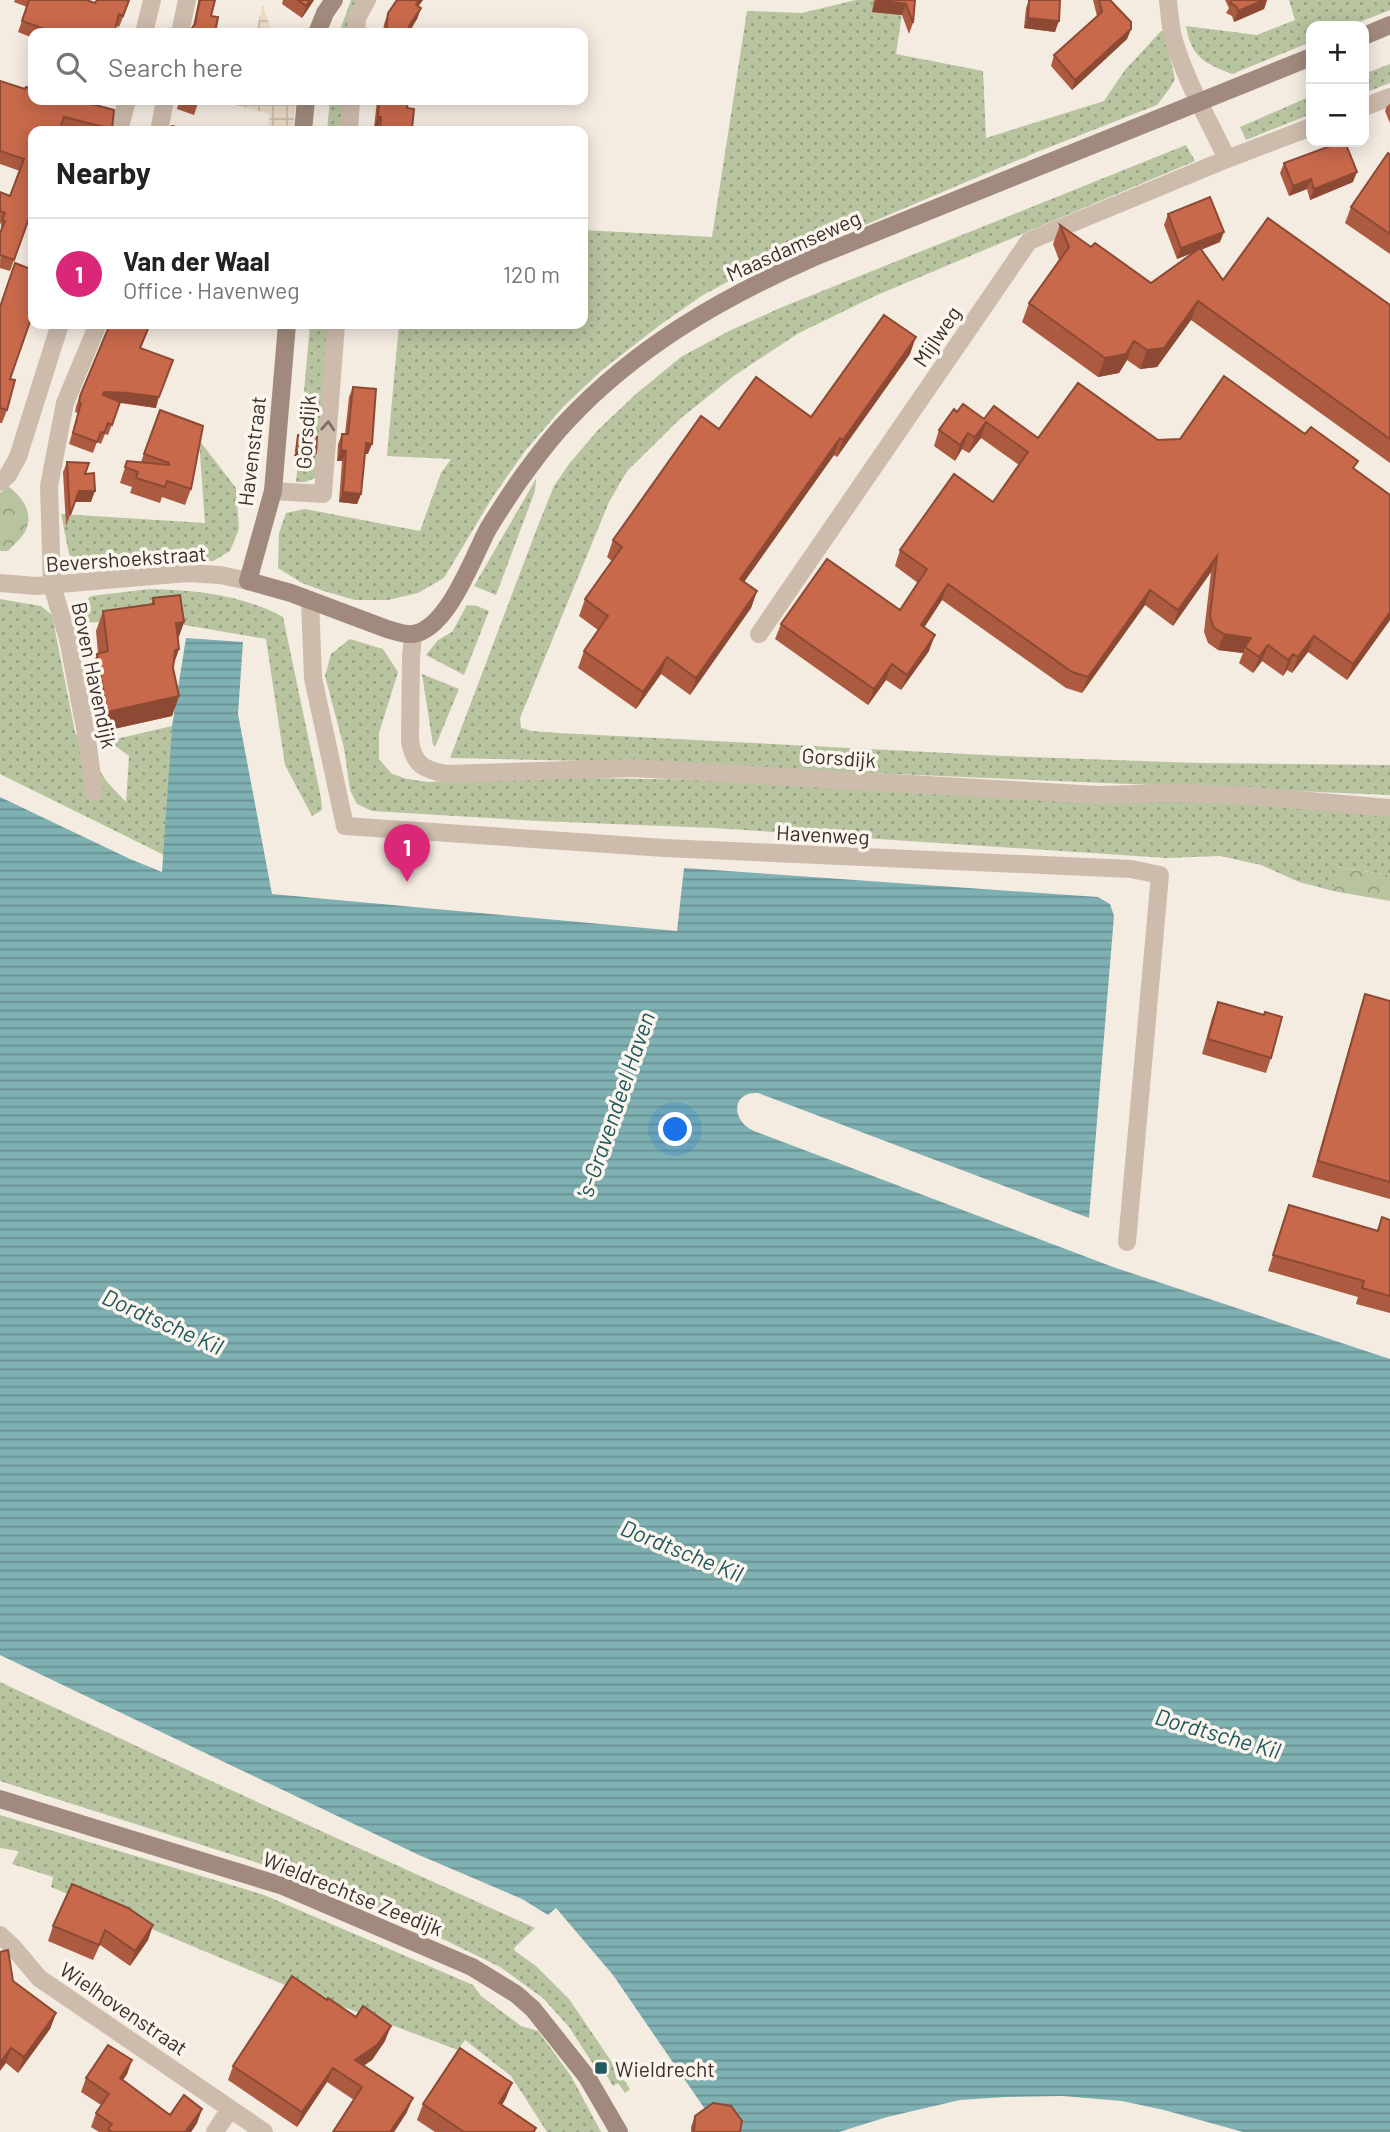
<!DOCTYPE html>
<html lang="en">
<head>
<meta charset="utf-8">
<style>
	body { margin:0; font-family:Barlow,sans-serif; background:#f6f6f6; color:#222 }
	.controls { position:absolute; right:21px; top:21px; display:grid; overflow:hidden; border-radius:14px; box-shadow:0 4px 18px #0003 }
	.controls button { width:63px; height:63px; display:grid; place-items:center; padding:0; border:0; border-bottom:2px solid #e0e0e0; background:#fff; color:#222; font:35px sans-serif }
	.you { position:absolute; left:676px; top:1130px; width:24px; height:24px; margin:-18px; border:5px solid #fff; border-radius:50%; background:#1a73e8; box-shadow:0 0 0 10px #1a73e833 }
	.badge { display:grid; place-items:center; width:46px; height:46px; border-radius:50%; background:#db2777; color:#fff; font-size:23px; font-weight:700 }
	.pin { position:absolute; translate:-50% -58px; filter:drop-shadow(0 2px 4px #0008) }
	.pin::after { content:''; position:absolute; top:37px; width:24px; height:21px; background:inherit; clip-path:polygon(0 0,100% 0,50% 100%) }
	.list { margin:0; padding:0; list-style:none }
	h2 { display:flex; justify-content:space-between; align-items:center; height:91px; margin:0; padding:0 28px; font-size:30px }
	h2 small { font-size:23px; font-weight:400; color:#767676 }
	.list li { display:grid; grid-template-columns:46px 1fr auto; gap:21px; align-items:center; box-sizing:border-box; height:112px; padding:0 28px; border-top:2px solid #e0e0e0 }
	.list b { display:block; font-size:26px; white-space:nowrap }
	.list p { margin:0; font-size:23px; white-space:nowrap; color:#767676 }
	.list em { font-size:23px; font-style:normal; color:#767676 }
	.icon { flex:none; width:38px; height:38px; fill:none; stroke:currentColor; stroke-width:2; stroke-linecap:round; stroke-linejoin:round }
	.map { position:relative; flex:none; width:1390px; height:2132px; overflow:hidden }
	.search { position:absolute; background:#fff; box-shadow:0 4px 18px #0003; left:28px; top:28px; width:560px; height:77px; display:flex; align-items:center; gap:18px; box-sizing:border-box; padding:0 24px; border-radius:14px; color:#767676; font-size:26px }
	.panel { position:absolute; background:#fff; box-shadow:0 4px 18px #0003; left:28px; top:126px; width:560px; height:203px; border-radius:14px }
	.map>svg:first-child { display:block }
	.grass { fill:url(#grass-dots) }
	.forest { fill:url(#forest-crowns) }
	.plaza { fill:url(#plaza-grid) }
	.water { fill:url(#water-rules) }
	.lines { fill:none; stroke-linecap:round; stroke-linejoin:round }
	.street { stroke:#cdbbac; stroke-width:18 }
	.secondary { stroke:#a18a7d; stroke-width:18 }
	.wall { fill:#ac5a40 }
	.shaded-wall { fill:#8c4a34 }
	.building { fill:#c8694b; stroke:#8c4a34; stroke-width:2 }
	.oneway { stroke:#7d6f65 }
	.poi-dot { fill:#1f5a5e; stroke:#fbf5ee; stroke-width:2.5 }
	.labels { text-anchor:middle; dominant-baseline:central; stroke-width:7; stroke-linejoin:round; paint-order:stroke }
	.street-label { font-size:21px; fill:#3b302b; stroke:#fbf5ee }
	.poi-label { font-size:21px; fill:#3b302b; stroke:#fbf5ee; text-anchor:start }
	.water-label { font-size:23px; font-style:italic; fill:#1f5a5e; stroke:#fbf5ee }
</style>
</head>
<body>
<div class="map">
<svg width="1390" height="2132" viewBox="0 0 1390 2132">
	<defs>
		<pattern id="grass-dots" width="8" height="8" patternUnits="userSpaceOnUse" patternTransform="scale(1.75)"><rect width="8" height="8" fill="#b8c4a0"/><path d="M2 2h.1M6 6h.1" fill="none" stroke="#97a083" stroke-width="1.8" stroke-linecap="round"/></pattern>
		<pattern id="forest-crowns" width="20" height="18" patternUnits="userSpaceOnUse" patternTransform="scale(1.75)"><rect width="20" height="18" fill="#b8c4a0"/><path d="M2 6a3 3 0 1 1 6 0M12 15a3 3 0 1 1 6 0" fill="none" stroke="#97a083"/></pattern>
		<pattern id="plaza-grid" width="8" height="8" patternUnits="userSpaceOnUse" patternTransform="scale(1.75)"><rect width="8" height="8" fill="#ecdcc8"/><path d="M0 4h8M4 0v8" fill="none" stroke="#cbbdac"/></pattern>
		<pattern id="water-rules" width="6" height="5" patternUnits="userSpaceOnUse" patternTransform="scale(1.75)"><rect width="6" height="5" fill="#7fb0b2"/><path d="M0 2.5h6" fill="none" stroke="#699091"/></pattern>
	</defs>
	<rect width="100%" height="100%" fill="#f4ebe1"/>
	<path class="grass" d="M351 0H370L359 33H339Z
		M856 0H904L896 54 983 71 986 138 1104 101 1125 70 1161 31H1164L1175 79 1170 88 1157 105 1037 152 872 222 746 272 703 295 660 325 602 370 563 407 525 451 492 498 444 578 418 593 388 600H355L324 591 302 583 278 568 279 533 286 513 305 509 420 531 441 473 451 459 387 456 399 324H583V230L712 237 747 11 802 13Z
		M1289 0H1390V10L1350 26H1311V42L1232 74C1204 63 1191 57 1186 26L1257 35 1295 20Z
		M1390 64V83L1364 93V74Z
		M1311 96V114L1246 140 1240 127Z
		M330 100H353L350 131H327Z
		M1186 145 1195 161 875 296 799 333 735 375 681 418 627 471 609 502 520 718 521 728 532 731 558 733 1005 756 1196 763 1390 765V795L587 761 450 758 539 523 554 486 569 464 598 430 636 394 681 357 727 332 780 308Z
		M310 324H334L322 465 315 478 305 482H296Z
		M199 440 236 488 239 529 230 551 213 561 142 559 78 565 69 554 61 514 205 523Z
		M536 479 535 491 496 595 474 586Z
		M150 589C195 590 243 595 283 617L321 798 322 810 312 816 285 765 266 639 149 619 80 623 78 617 80 605 91 596Z
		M0 599 41 606 52 615 75 732 107 782 126 802 129 756 113 744 112 740 172 726 164 855 0 774Z
		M467 605 477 606 489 611 464 675 426 655 438 640 452 632Z
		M350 639 383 649 398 672 379 733V759L392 774 407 779 428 782 528 777 711 780 1390 809V875L1337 867 1333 891 1299 882 1261 865 1220 856 1167 858 714 828 539 821 372 811 357 804 350 790 344 748 325 676 331 654Z
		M422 674 459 689 435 747 433 745Z
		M0 1682 209 1780 535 1928 514 1948 515 1951 536 1966 569 1999 630 2089 625 2093 618 2083 613 2086 598 2061 593 2064 569 2027 543 1998 500 1967 445 1940 277 1869 0 1781Z
		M0 1815 264 1895 473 1985 481 1996 521 2026 538 2031 571 2076 601 2132H547L511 2076 465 2040 458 2050 285 1985 51 1887 53 1877 12 1864 19 1851 0 1848Z"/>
	<path class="forest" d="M8 486C21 496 34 511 26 530 23 537 13 545 8 551H0V493Z
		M1336 867 1390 875V901L1333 891Z"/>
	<path class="plaza" d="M263 6 269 23 273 33H255Z
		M236 100H296L293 131H268L270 114 235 105Z"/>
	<path class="water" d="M186 638 243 642 238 714 272 894 677 931 684 868 1098 897 1110 904 1114 916 1089 1218 758 1093C732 1091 730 1120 754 1131L1113 1267 1390 1359V2132H1243L1164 2110 1122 2101 1062 2096 1005 2097 960 2100 887 2117 839 2132H739L709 2115 613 1975 556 1908 548 1915 522 1899 419 1855 0 1655V797L130 859 162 872 172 726Z"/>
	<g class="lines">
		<path class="street" d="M1168 0C1169 11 1170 22 1172 33 1183 77 1208 118 1227 159
			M144 33 152 0
			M180 33 187 0
			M356 33 357 18 367 0
			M1364 107 1390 97
			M119 131 127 100
			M159 131 165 100
			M349 131 351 100
			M0 482 8 475 18 457 60 324
			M273 491 323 494 336 324
			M0 583 36 586 187 573 220 575 248 581
			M310 600 313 678 345 826 665 848 1131 869 1160 875 1127 1242
			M413 634 411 658 410 741C414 765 424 770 447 774L633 768 1099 795 1177 793 1253 796 1390 808
			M759 634 1029 241 1227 159 1311 127
			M94 792 87 739 68 639 52 585 49 486 65 403 98 324
			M0 1935 13 1947 39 1978 264 2132
			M215 2132 230 2109"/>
		<path class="secondary" d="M317 33 325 13 334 0
			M1364 36 1390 25
			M303 131 306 100
			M287 324 273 491 248 581 291 593 387 629C395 631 404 635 413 634 448 629 473 557 488 529 497 514 507 499 517 484 532 463 548 441 566 422 636 347 720 299 812 258L1311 57
			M0 1799 283 1886 472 1967 516 1994 533 2009 587 2077 619 2132"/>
	</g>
	<path class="wall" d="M15 0H86L95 3 130 0 119 27 116 26 114 33H33V38L18 32 27 7 14 2Z
		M198 0H215L193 26 198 2Z
		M283 0H314L302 18 282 4Z
		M397 0H423L418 6 421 8 417 19 409 33H383L384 24 388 13Z
		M874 0H915L913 23 909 34 902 15 872 12Z
		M1029 0H1060L1055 32 1024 28 1026 8Z
		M1093 0H1099L1131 29 1127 39 1072 90 1051 66 1054 55 1097 16Z
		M1225 0H1267L1264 9 1234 22 1232 16 1226 13 1229 8Z
		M0 81 25 89 84 102 112 129 111 131H73L60 128 33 208 10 271 0 268 1 224 0 223V192L10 196 20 171 0 164Z
		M179 100H199L194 115 177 109Z
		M377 100H408L407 108 411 131H377V128H374Z
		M1390 104V123L1385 111 1387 106Z
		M1390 155V254L1345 223 1351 207Z
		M1284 163 1353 182 1310 200 1307 189 1289 196 1280 173Z
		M1168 214 1220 242 1201 250 1223 280 1390 305V463L1191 320 1157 367 1140 369 1127 360 1119 373 1098 377 1022 322 1029 303 1059 260 1053 244 1060 225 1091 247 1151 283 1195 252 1177 259 1164 225Z
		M0 306 10 379 7 410 2 423H0Z
		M108 324H150L140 348 156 408 120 403 108 435 105 434 101 444 97 442 93 453 69 444 78 413 75 412 76 406 108 327Z
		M910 354 837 457 834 455 744 582 757 591 751 608 690 695 661 674 636 709 578 668 584 651 598 630 579 616 585 599 612 561 607 557 613 540 719 429 811 417Z
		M353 387 368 454H365L361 494 357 504 339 502 342 461H337L338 444 342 434H345L349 397Z
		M160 410 191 489 185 505 162 497 160 503 130 493 132 487 120 483 127 461 141 462Z
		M957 412 984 419 1038 438 1158 440 1355 470 1390 495V620L1347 680 1308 652 1292 673 1287 670 1283 676 1262 661 1253 673 1239 663 1243 653 1218 650 1208 643 1204 632 1211 572 1173 626 1145 605 1082 693 1066 688 942 600 924 628 929 651 901 690 886 680 868 705 775 639 781 624 900 610 918 583 895 566 900 550 993 502 1019 465 981 438 969 453 962 449 955 461 934 446 939 430Z
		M67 462 85 474 91 502H75L66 526 63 472Z
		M153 598 184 622 178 639 179 649 173 666 179 696 172 716 100 732 90 674 97 654 98 653 96 631 103 611 151 605Z
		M1365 994 1390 1001V1199L1312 1177 1360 1009Z
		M1218 1002 1271 1058 1266 1073 1202 1054 1212 1018Z
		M1289 1205 1377 1230 1382 1217 1390 1220V1313L1356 1304 1358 1297 1268 1271Z
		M153 1925 148 1940 130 1966 100 1945 93 1960 48 1941 53 1926Z
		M13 1981 56 2013 50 2029 18 2073 6 2063Z
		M327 2000 385 2041 372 2060 363 2066 407 2112 394 2132H333L354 2100 327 2082 297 2127 228 2080 233 2066Z
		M132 2060 127 2074 123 2080 170 2115 202 2109 197 2123 191 2132H99L91 2127 96 2113 101 2105 81 2092 86 2078Z
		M506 2098 502 2105 536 2128 535 2132H435L417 2120 423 2104Z
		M695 2116 740 2132H691V2127Z"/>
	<path class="shaded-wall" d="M310 0H314L302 18 306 6Z
		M419 0H423L412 15 416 5Z
		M876 0 906 4 902 15 872 12Z
		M1264 0H1267L1264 9 1234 22 1238 11Z
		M421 8 417 19 408 33 409 26Z
		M1028 18 1059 21 1055 32 1024 28Z
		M1131 29 1127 39 1072 90 1075 80Z
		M378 117H381L377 128H374Z
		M396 128 412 129 411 131H379L380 130Z
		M1357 172 1353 182 1310 200 1314 189Z
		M1311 179 1307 189 1289 196 1293 186Z
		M1224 232 1220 242 1177 259 1181 248Z
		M1198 301 1191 320 1157 367 1140 369 1147 350Z
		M916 337 910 354 837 457 843 440Z
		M1134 341 1127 360 1119 373 1098 377 1105 358Z
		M104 392 128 393 159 397 156 408 124 403H100Z
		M986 422 981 438 969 453 975 437Z
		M968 433 962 449 955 461 960 445Z
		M840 438 834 455 734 596 740 579Z
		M366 443 372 444 368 454H362Z
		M341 450 346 451 342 461H337Z
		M296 451 316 453 314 458 294 456Z
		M79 491H95L91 502H75Z
		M343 492 361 494 357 504 339 502Z
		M1217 556 1211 572 1173 626 1178 610Z
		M948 584 942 600 915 641 921 625Z
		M1150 590 1145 605 1082 693 1088 677Z
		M757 591 751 608 690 695 696 678Z
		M1390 612V620L1347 680 1353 664Z
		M184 622 177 642 176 623Z
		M1224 634 1251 638 1245 647 1243 653 1218 650Z
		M935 635 929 651 901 690 907 675Z
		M1314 636 1308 652 1292 673 1298 657Z
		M1268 645 1262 661 1253 673 1259 657Z
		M179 649 172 669 175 650Z
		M1293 654 1287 670 1283 676 1288 660Z
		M667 657 661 674 636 709 643 692Z
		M892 664 886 680 868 705 874 689Z
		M179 696 172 716 100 732 107 712Z
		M153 1925 148 1940 130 1966 135 1951Z
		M56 2013 50 2029 18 2073 24 2057Z
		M391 2026 385 2041 372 2060 350 2075 355 2060Z
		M11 2048 6 2063 0 2071V2063Z
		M132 2060 127 2074 115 2092 120 2078Z
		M333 2068 327 2082 297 2127 302 2112Z
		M512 2083 506 2098 493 2119 499 2103Z
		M413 2098 407 2112 394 2132H390Z
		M202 2109 197 2123 191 2132H185Z"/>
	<path class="building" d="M29 0H86L95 3 97 0H129L123 16 119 14 114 33H56L22 21Z
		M200 0H215L211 16 218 17 215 33H188L195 24Z
		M298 0H310L306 6Z
		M397 0H419L416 5 421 8 409 26V33H386L388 13Z
		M876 0H915L913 23 906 4Z
		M1029 0H1060L1059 21 1028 18Z
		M1099 0H1110L1131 22V29L1075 80 1054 55 1102 12Z
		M1232 0H1264L1238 11 1236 6 1230 3Z
		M0 81 25 89 26 87 33 89V100H85L84 102 114 110 112 129 64 117 59 131H33V207L14 260 0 255V233L5 221 2 220 5 213 0 211V192L10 196 24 159 0 151Z
		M187 100H199L198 103Z
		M379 100H408L407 108 414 109 412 129 396 128V131L380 130 381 117H378Z
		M172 126 192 131H166Z
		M1341 142H1345L1357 172 1314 189 1311 179 1293 186 1284 163Z
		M1388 153 1390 155V234L1351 207Z
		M1210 197 1224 232 1181 248 1168 214Z
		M1268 218 1390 305V439L1198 301 1164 348 1147 350 1134 341 1126 354 1105 358 1029 303 1069 247 1060 225 1091 247 1095 243 1151 283 1200 248 1223 280Z
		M15 263 33 270V313L10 379 15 380 7 410 0 408V307Z
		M884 315 916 337 843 440 840 438 740 579 757 591 696 678 667 657 643 692 584 651 608 616 585 599 622 547 613 540 701 416 719 429 756 377 811 417Z
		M110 324H150L140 348 173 360 159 397 128 393 104 392 103 395 120 402 112 425 108 423 104 433 101 432 97 442 73 433 81 403 79 402 80 396Z
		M1224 376 1305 434 1311 427 1358 461 1353 468 1390 495V612L1353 664 1314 636 1298 657 1293 654 1288 660 1268 645 1259 657 1245 647 1251 638 1224 634 1214 628 1210 616 1217 556 1178 610 1150 590 1088 677 1072 672 948 584 921 625 935 635 907 675 892 664 874 689 781 624 827 559 900 610 927 569 900 550 954 474 993 502 1028 452 986 422 975 437 968 433 960 445 939 430 954 409 957 412 963 404 984 419 994 406 1038 438 1078 383 1158 440 1180 439Z
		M353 387 376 389 372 444 366 443 361 494 343 492 346 451 341 450 342 434H348Z
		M160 410 203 426 191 489 167 481 165 487 136 478 138 472 125 467 127 461 169 465V463L144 454Z
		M298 435 317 437 316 453 296 451Z
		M67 462 89 463 85 474 94 473 95 491H79L70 515Z
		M180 595 184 622 176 623 179 649 175 650 173 668 179 696 107 712 97 654 108 651 103 611 154 604 153 598Z
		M1365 994 1390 1001V1182L1318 1161Z
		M1218 1002 1264 1015 1265 1012 1282 1017 1271 1058 1208 1039Z
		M1289 1205 1378 1231 1382 1217 1390 1220V1296L1362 1288 1364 1281 1273 1255Z
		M72 1884 128 1908 153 1925 135 1951 105 1930 99 1945 53 1926Z
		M8 1950 13 1981 56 2013 24 2057 11 2048 0 2063V1952Z
		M292 1976 327 2000 328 1998 356 2017 363 2006 391 2026 377 2045 355 2060 413 2098 390 2132H333L362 2087 333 2068 302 2112 233 2066Z
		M108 2045 132 2060 120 2078 170 2115 184 2095 202 2109 185 2132H112L108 2129 112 2124 96 2113 109 2094 86 2078Z
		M460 2048 512 2083 499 2103 536 2128 533 2132H464L423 2104Z
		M713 2103 731 2106 742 2121 740 2132H694L695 2116Z"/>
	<defs><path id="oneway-chevron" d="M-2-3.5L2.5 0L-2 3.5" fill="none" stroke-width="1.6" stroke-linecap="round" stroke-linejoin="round" transform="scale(1.75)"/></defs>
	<use class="oneway" href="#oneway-chevron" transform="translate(328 426) rotate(-86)"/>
	<rect class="poi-dot" x="594" y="2061" width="14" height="14" rx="3.5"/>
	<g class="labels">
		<g class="street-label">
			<text transform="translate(793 245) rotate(-24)">Maasdamseweg</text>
			<text transform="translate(936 336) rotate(-56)">Mijlweg</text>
			<text transform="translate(305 432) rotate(-86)">Gorsdijk</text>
			<text transform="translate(251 451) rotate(-83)">Havenstraat</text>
			<text transform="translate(126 558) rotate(-4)">Bevershoekstraat</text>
			<text transform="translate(95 675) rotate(78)">Boven Havendijk</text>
			<text transform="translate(839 757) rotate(4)">Gorsdijk</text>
			<text transform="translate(823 834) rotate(3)">Havenweg</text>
			<text transform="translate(353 1893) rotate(22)">Wieldrechtse Zeedijk</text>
			<text transform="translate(124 2008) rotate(34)">Wielhovenstraat</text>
		</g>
		<g class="poi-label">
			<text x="615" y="2068">Wieldrecht</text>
		</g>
		<g class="water-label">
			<text transform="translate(615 1105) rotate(-71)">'s-Gravendeel Haven</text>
			<text transform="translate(163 1321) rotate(24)">Dordtsche Kil</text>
			<text transform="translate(682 1550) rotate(22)">Dordtsche Kil</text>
			<text transform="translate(1218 1733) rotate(16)">Dordtsche Kil</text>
		</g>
	</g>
</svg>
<div class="controls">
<button>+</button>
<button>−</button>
</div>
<div class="you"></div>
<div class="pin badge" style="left:407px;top:882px">1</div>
<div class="search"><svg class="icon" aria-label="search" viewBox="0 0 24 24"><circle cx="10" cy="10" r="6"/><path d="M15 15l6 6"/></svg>Search here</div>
<section class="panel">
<h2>Nearby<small></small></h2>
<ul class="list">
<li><span class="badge">1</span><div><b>Van der Waal</b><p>Office · Havenweg</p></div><em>120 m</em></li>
</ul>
</section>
</div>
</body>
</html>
